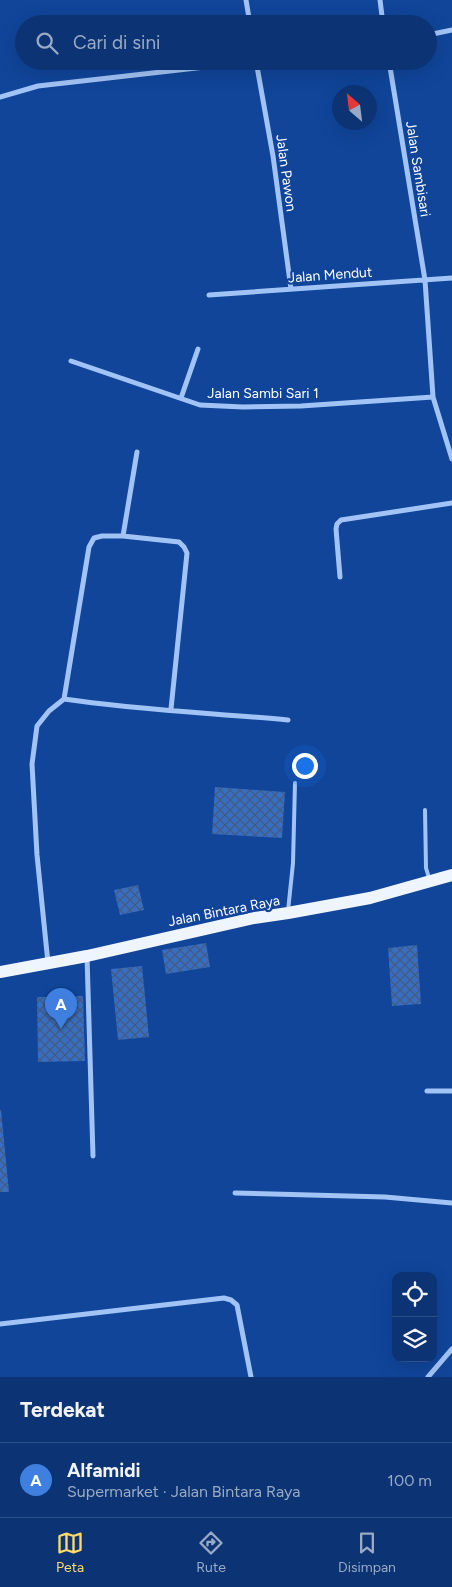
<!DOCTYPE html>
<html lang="id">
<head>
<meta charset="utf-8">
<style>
	body { margin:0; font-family:Figtree,sans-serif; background:#1a3f7c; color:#f1f3f6 }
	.controls { position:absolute; right:15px; bottom:15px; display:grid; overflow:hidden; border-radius:10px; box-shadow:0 5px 20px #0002 }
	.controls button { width:45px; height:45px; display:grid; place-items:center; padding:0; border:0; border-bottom:1px solid #2c4f86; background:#0c3474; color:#f1f3f6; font:25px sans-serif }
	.compass { position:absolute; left:332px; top:85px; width:45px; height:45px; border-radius:50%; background:#0c3474; box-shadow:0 5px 20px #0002; rotate:332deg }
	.you { position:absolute; left:304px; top:765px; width:18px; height:18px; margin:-12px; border:4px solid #fff; border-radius:50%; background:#1a73e8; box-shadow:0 0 0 8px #1a73e833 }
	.badge { display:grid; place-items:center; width:32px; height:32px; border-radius:50%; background:#ffdb65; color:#fff; font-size:16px; font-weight:700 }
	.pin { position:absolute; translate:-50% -41px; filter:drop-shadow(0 1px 2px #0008) }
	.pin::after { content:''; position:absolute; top:26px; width:18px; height:15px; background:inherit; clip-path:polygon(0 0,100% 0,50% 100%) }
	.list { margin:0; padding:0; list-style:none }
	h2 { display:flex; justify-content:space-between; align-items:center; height:65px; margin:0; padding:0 20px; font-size:21px }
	h2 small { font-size:16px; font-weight:400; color:#9aaac5 }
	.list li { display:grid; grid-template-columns:32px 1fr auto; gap:15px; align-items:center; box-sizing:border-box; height:75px; padding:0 20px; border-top:1px solid #2c4f86 }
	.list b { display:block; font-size:19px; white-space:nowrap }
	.list p { margin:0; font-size:16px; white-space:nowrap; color:#9aaac5 }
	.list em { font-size:16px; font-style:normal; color:#9aaac5 }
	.icon { flex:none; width:28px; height:28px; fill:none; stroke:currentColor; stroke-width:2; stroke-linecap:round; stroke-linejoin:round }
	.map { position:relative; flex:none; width:452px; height:1377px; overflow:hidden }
	.search { position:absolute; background:#0c3474; box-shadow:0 5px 20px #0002; left:15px; right:15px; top:15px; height:55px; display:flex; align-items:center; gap:12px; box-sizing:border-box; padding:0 18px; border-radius:28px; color:#9aaac5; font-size:19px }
	.sheet { height:140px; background:#0c3474 }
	nav { display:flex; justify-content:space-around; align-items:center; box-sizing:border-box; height:70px; border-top:1px solid #2c4f86; background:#0c3474; font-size:14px; color:#9aaac5 }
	nav a { display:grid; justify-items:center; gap:2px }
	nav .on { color:#ffdb65 }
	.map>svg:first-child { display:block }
	.building { fill:url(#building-cross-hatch) }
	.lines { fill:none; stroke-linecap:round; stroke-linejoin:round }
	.lane { stroke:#a2c3f5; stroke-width:4 }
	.street { stroke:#a2c3f5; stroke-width:5 }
	.primary { stroke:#eff5ff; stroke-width:12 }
	.labels { text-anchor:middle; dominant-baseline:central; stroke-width:4.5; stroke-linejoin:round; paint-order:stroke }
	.street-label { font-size:14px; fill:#fff; stroke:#10459a }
</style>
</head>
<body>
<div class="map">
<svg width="452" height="1377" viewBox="0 0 452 1377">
	<defs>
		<pattern id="building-cross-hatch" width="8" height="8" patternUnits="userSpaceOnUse" patternTransform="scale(1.25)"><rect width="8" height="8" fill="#386ec1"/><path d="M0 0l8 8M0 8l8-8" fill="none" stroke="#435b81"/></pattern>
	</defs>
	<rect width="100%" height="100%" fill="#10459a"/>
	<path class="building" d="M215 787 285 792 282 838 212 834Z
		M138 885 144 910 120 915 114 890Z
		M206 943 210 967 166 974 162 950Z
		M417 945 421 1004 392 1006 388 948Z
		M142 966 149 1037 118 1040 111 969Z
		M83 996 85 1061 38 1062 37 997Z
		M0 1110H1L9 1192H0Z"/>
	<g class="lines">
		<path class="lane" d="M425 810 426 868 429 878
			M288 911 293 863 295 783"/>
		<path class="street" d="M246 0 250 24
			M380 0 383 24
			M428 35 452 30
			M256 61 273 156 291 289
			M389 61 425 280 433 397 452 459
			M0 97 38 86 258 61
			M209 295 452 278
			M71 361 200 405 243 407 301 406 433 397
			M181 398 198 349
			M123 536 179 542 184 547 187 553 171 709
			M340 577 336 529 337 524 341 520 452 503
			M64 699C138 710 213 713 288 720
			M87 956 93 1156
			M48 963 37 855 32 764 37 726 49 711 64 699 89 547 94 538 102 536H123L137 452
			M427 1091H452
			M235 1193 385 1197 452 1203
			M0 1324 224 1298 231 1300 237 1305 251 1377
			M428 1377 452 1349"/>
		<path class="primary" d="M0 972 87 956 254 918 288 913 370 898 452 875"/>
	</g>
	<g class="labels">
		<g class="street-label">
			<text transform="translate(418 169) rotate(81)">Jalan Sambisari</text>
			<text transform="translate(286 173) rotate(82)">Jalan Pawon</text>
			<text transform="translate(330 275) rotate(-4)">Jalan Mendut</text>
			<text x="263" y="393">Jalan Sambi Sari 1</text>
			<text transform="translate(224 911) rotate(-11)">Jalan Bintara Raya</text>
		</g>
	</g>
</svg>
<div class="controls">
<button><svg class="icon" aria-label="locate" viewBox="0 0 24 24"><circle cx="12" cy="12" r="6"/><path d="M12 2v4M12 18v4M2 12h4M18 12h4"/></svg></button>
<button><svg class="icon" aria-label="layers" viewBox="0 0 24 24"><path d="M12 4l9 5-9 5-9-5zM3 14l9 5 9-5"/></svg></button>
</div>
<svg class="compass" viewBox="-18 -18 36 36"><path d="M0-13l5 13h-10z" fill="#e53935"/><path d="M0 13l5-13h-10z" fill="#9aaac5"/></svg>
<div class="you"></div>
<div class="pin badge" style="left:61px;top:1029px;background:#3f7fe0">A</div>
<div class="search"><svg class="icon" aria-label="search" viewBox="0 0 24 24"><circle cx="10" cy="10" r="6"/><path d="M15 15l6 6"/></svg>Cari di sini</div>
</div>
<section class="sheet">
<h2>Terdekat<small></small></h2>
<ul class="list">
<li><span class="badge" style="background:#3f7fe0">A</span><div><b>Alfamidi</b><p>Supermarket · Jalan Bintara Raya</p></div><em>100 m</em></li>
</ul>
</section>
<nav>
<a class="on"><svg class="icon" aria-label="map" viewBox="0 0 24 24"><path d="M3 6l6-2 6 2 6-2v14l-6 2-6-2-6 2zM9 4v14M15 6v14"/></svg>Peta</a>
<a><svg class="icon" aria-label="directions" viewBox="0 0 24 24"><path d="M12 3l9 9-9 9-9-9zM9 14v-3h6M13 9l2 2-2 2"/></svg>Rute</a>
<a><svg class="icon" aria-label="saved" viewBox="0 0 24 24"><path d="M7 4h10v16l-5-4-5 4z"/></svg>Disimpan</a>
</nav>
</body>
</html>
